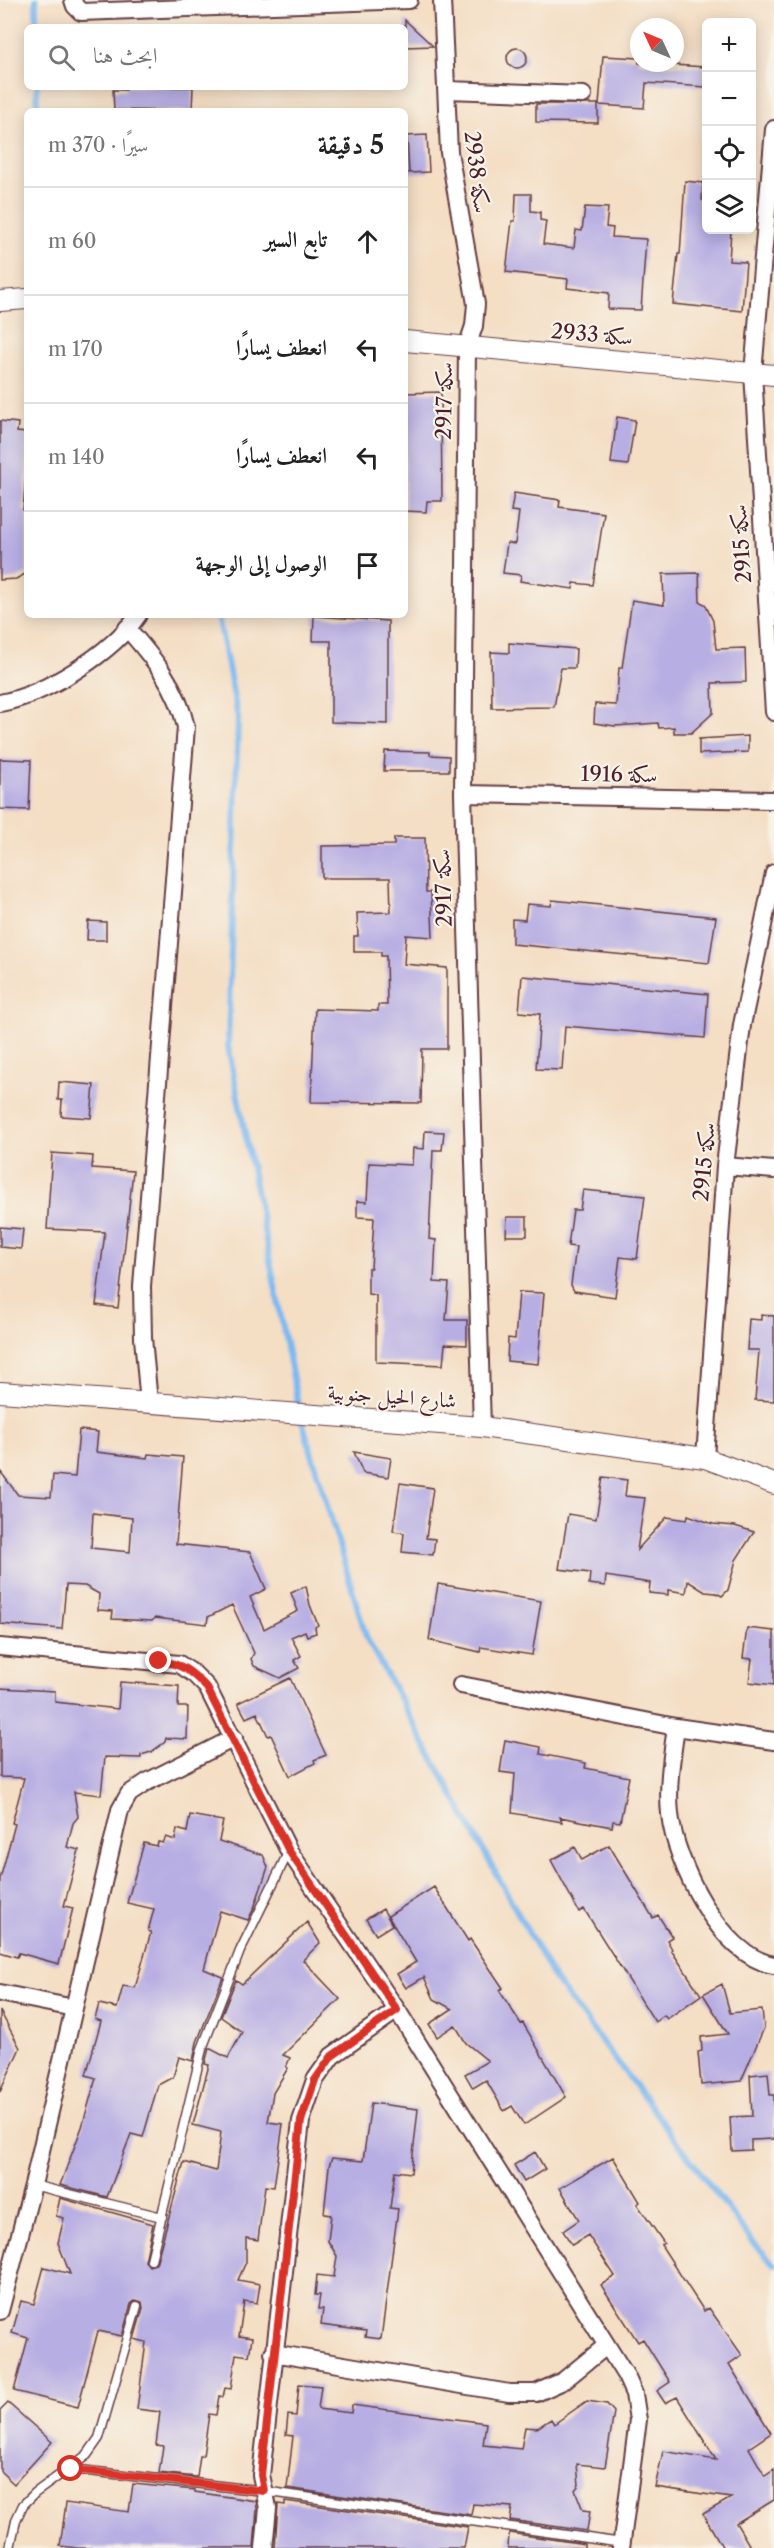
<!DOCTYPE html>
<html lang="ar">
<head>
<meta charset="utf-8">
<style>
	body { margin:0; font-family:"Libre Caslon Text",Amiri,serif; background:#f2f2f2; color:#222; direction:rtl }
	.controls { position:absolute; right:18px; top:18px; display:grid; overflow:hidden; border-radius:9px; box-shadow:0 3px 15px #0003 }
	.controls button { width:54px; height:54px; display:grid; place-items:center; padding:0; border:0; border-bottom:2px solid #e0e0e0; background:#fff; color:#222; font:30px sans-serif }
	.compass { position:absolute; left:630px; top:18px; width:54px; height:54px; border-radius:50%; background:#fff; box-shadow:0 3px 15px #0003; rotate:314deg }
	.stop { position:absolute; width:18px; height:18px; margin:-14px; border:4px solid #d93025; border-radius:50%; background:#fff }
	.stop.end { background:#d93025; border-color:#fff; box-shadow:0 2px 6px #0008 }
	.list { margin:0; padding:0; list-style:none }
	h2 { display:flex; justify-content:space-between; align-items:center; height:78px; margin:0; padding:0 24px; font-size:26px }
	h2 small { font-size:20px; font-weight:400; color:#767676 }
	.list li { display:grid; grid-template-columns:39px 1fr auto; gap:18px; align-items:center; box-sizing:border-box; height:108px; padding:0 24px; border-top:2px solid #e0e0e0 }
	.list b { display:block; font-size:22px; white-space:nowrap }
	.list em { font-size:20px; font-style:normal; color:#767676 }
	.icon { flex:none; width:33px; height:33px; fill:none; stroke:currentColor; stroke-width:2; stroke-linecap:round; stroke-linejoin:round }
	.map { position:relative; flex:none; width:774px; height:2548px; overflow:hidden; direction:ltr }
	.search { position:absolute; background:#fff; box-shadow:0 3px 15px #0003; left:24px; top:24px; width:384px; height:66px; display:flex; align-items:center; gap:15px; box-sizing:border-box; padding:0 21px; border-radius:9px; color:#767676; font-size:22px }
	.panel { position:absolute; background:#fff; box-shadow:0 3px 15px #0003; left:24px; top:108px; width:384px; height:510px; border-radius:9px; direction:rtl }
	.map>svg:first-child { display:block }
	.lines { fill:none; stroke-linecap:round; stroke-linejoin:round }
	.stream { stroke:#7db9f0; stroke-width:6 }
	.building { fill:#b7aee3; fill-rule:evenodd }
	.service-casing { stroke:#643c42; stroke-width:11 }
	.minor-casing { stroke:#643c42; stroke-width:20 }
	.tertiary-casing { stroke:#643c42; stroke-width:22 }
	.service { stroke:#fff; stroke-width:8 }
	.minor { stroke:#fff; stroke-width:16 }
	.tertiary { stroke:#fff; stroke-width:20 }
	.route { stroke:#d93025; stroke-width:8 }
	.labels { text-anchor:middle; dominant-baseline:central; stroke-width:4.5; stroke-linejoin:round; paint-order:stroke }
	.street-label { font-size:21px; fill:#4a1f2b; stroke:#f7f3e8 }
</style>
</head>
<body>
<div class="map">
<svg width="774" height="2548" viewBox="0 0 774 2548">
	<rect width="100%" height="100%" fill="#f7f3e8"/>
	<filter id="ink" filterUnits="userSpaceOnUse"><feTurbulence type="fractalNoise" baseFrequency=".0167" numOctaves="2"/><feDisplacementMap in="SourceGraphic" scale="12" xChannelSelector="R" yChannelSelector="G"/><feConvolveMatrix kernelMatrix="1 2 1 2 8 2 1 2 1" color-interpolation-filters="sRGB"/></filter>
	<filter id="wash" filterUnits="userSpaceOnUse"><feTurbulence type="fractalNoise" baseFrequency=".008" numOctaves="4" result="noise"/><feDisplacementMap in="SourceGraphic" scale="24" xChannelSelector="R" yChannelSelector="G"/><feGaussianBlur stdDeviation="1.35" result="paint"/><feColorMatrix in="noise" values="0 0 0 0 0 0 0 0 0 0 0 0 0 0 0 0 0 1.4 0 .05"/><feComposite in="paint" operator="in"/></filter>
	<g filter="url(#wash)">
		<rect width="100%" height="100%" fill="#f4dec4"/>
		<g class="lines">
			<path class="stream" d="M36 0V27
				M37 87V111
				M218 615 238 718 228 1046 300 1414 367 1639 553 1977 752 2241 774 2264"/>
		</g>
		<g id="blocks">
			<path class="building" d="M405 20 433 46 405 47Z
				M507 58a10 10 0 1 1 20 0a10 10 0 1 1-20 0Z
				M603 56 639 58V63L706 67V87L646 83 644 108 599 105Z
				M126 87H193L192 111 114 110 113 90H126Z
				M536 104H598V123L536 122Z
				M427 135 429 172 409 173 407 136Z
				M685 181 703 183 702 200 706 201V230H731L729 261 746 262 742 311 673 304 678 254H680Z
				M516 194H531V211L540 212V220L546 221 543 244 574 248 576 230 582 231 585 207 608 208 606 227 613 228 612 237 646 239 641 310 608 309 609 293 567 288 568 279 506 272 512 221H515Z
				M441 392 442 501H427L426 512 405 511V393Z
				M617 417 635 420 628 465 611 463Z
				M0 421 18 423 17 432 27 433V465L23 510 27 511V573L16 579 0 580Z
				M514 493 560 500 559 507 604 513 593 585 574 583 573 589 520 581 521 575 503 573 507 543 515 544 519 512 511 511Z
				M699 573 700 602 705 604 713 621 716 649 745 648 746 682 712 683 713 713 691 733H674V727L659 728 658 723 615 726 594 723 595 704 616 705 619 668H622L632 600 664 605 663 574Z
				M314 616 388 621V724L331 722V641H313Z
				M509 643 576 649 575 668H561L554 707 492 708 491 652 509 653Z
				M748 736V752L699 754V739Z
				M385 751 430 752V755L449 756V771H384Z
				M0 759 31 760 29 810 0 809Z
				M394 838H425L426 892H431L433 937 406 935 404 964 447 968V1049H422L421 1103 311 1102 315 1009 378 1011V1005H387L386 956H381V952H354V936H358L357 913 391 912 390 878H322V846L394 845Z
				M552 900 716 917 709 963 512 944V919L525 920 527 904 551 906Z
				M88 921 106 922V940H87Z
				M522 976 708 994 705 1038 565 1026 562 1070 536 1069 540 1014 519 1012Z
				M59 1082 94 1085 91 1118 61 1116 62 1100H58Z
				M425 1131 444 1132 442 1150H433L429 1239 436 1240 434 1282 449 1283 446 1320H467V1345L445 1344 443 1365 376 1362V1295L368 1294V1268H371L374 1218 357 1217V1201L367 1202 369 1163 412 1165 413 1148 424 1149Z
				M52 1153 93 1156 92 1168 133 1171 118 1308 96 1305 105 1232 47 1229Z
				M583 1190 645 1196 637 1259 620 1257 615 1297 574 1291 571 1285 576 1247 568 1246 573 1210H580Z
				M507 1217H527V1236H506Z
				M0 1227 23 1229 21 1249 0 1247Z
				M519 1292 544 1293 538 1364 507 1361 508 1338 515 1339Z
				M761 1315 774 1316V1401L755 1400 759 1350H747L749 1319 761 1320Z
				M79 1430 98 1432 96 1452 147 1458 148 1454 183 1457 176 1544 250 1552 266 1589 250 1597 264 1629 298 1611 291 1593 306 1586 310 1605 318 1625 315 1627 316 1633 307 1636 305 1631 291 1637 301 1656 294 1660 299 1668 280 1678 254 1666 251 1659 254 1653 232 1605 208 1617 207 1624 155 1618 152 1621 112 1619 113 1611 98 1610 99 1594 85 1586 66 1585 62 1629 0 1624V1471L18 1495 51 1497 53 1475 75 1477ZM93 1513 132 1518 130 1552 91 1548Z
				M354 1452 391 1458 388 1477 363 1473Z
				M603 1477 627 1480 625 1496 645 1498 637 1550 667 1517 687 1520 688 1515 713 1524 735 1526 754 1532 736 1560 728 1590 722 1596 716 1593 705 1592 688 1581 686 1593 668 1590V1595L649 1593 650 1583 606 1576 605 1586 589 1584 590 1573 559 1569 568 1514 596 1519Z
				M400 1483 433 1488 426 1538 435 1539 433 1555 402 1552 404 1533 393 1531Z
				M438 1584 541 1601 532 1655 481 1647 480 1652 429 1640Z
				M747 1628 774 1631V1685L749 1682 752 1659 743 1658Z
				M290 1678 326 1755 314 1760 315 1763 290 1776 271 1735 268 1736 257 1713 246 1718 238 1703Z
				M120 1682 179 1686 178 1707H188L187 1739 166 1738 165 1742 151 1752 141 1755V1758L105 1757 101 1795 74 1792 78 1817 73 1823 67 1847 79 1850 64 1906 73 1908 59 1964 19 1953 17 1957 0 1952V1879L15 1824 12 1823 24 1778 0 1777V1688L55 1691V1702L118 1709Z
				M505 1740 541 1747 540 1754 586 1763 585 1768 629 1777 620 1822 613 1821 612 1827 560 1817 562 1822 512 1813 515 1774 500 1772Z
				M190 1815 223 1821 219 1841 263 1855 268 1867 254 1908 248 1920 220 1911 204 1969 223 1977 197 2042 193 2061 179 2057 173 2077 158 2085 143 2137 131 2134 107 2197 60 2185 82 2127 96 2078 86 2075 101 2021 95 2019 99 2004 117 2008 123 1986 135 1988 151 1932 148 1931 154 1909 127 1903 144 1843 157 1846 158 1842 163 1843 166 1837 175 1840 177 1829 187 1832Z
				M609 1845 653 1918 658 1915 672 1937 667 1940 672 1949 671 1950 701 1995 667 2019 664 2015 655 2022 584 1909 579 1912 551 1860 575 1847 582 1860Z
				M434 1887 468 1941 470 1939 503 1988 499 1990 521 2024 523 2023 566 2097 524 2125 512 2106 504 2111 486 2080 473 2088 465 2074 488 2061 466 2043 455 2025 437 2037 429 2024 452 2009 434 1999 424 1977 406 1988 397 1974 416 1962 388 1916Z
				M383 1909 392 1925 376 1935 366 1919Z
				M307 1922 320 1943 303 1960 340 1999 283 2055 290 2058 286 2067 288 2068 273 2093 268 2122 283 2124 274 2187 265 2186 258 2240 246 2238V2262L238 2280 260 2284 257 2303 244 2301 239 2336 252 2338 249 2356 236 2354 231 2389 225 2388 223 2397 219 2396 216 2415 209 2414 203 2456H200L197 2477 159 2473 163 2446 156 2445 160 2412 137 2409 146 2342 134 2339 143 2308 142 2302 136 2300 131 2304 122 2336 98 2331 78 2407 14 2391 28 2338 12 2333 21 2301 34 2304 44 2267 70 2274 58 2243 64 2218 56 2216 60 2198 153 2224 145 2261 149 2266 156 2264 184 2162 216 2171 221 2132 193 2125 209 2065 205 2064 209 2048 228 2058 242 2032 221 2017 236 1980 242 1984Z
				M722 1984 730 2013 762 2010 764 2028 741 2081 701 2085 698 2052 702 2051 701 2037 728 2034 703 1994Z
				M0 2011 20 2048 0 2092Z
				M768 2073 770 2095H774V2139L751 2140V2150L732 2151 730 2117 752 2116 750 2075Z
				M371 2103 418 2109 411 2173 395 2171 390 2208 398 2209 381 2339 365 2337 366 2331 321 2325 323 2309H318L320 2295H315L317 2275 334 2277 337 2256 328 2241 331 2215 324 2214 329 2166 332 2158 363 2161Z
				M535 2152 545 2169 524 2182 514 2165Z
				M613 2157 640 2202 637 2204 664 2243 661 2245 704 2311 709 2308 742 2355 729 2364 771 2433 749 2448 765 2476 774 2470V2500L736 2523 751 2548H723L703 2514 731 2498 655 2487 663 2451 716 2460 677 2397 665 2403 657 2391 670 2382 643 2339 638 2342 601 2285 615 2276 588 2235 572 2245 563 2231 579 2220 560 2188Z
				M299 2384 321 2386 318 2409 351 2413 352 2405 486 2423 483 2445 521 2449 525 2427 537 2428 551 2419 554 2424 587 2401 607 2404 614 2412 605 2467 577 2464 579 2485 575 2490 583 2510 590 2511 587 2531 510 2520 512 2507 473 2504 471 2515 287 2488 293 2436 286 2435 288 2415 296 2416Z
				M8 2403 52 2442 14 2484 0 2471V2411Z
				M133 2484 195 2490V2492L256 2501 257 2509 254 2548H78L60 2546 66 2503 129 2512Z
				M285 2501 468 2527 464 2548H275L278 2504 285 2505Z
				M509 2533 585 2544V2548H508Z"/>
		</g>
	</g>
	<g filter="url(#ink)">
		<use href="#blocks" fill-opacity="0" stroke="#643c42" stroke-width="1.5"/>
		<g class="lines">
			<g class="service-casing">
				<path id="service" d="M33 2185 162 2217
					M151 2260 202 2049 240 1951 289 1851
					M71 2469 264 2491 622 2543
					M10 2548 16 2520 23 2505 35 2493 87 2455 99 2438 137 2306"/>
			</g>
			<g class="minor-casing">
				<path id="minor" d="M73 0 75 6 81 12 409 0
					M442 0 449 152 476 304 474 326 467 347 463 794 482 1427
					M448 90 583 95
					M774 129 753 373 774 712
					M127 628C154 659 177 686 186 727L142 1286 143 1338 149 1403
					M0 703C45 695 112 653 138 615
					M463 794 774 800
					M725 1166 774 1170
					M705 1458 725 1166 742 1025 774 873
					M0 1647 179 1664 194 1674 207 1687 289 1851 397 2010 626 2376 634 2394 638 2420 621 2548
					M461 1685 676 1727 774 1741
					M676 1727C672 1756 667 1785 670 1814 675 1862 721 1957 774 1965
					M0 1993 74 2008
					M0 2311 33 2185 120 1810 129 1794 147 1782 234 1738
					M273 2353 509 2393H536L563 2381 606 2346
					M264 2548 268 2508 261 2475 301 2121 315 2080 332 2056 397 2010"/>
			</g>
			<g class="tertiary-casing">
				<path id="tertiary" d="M0 301 27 299
					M405 341 774 375
					M0 1392 482 1427 705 1458 774 1484"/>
			</g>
			<use href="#service" class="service"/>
			<use href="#minor" class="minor"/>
			<use href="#tertiary" class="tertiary"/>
		</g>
	</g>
	<g class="lines" filter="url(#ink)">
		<path class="route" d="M71 2469 264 2491 261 2475 301 2121 315 2080 332 2056 397 2010 289 1851 207 1688C190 1670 182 1664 159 1661"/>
	</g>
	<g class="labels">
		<g class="street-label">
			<text transform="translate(477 172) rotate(83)">سكة 2938</text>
			<text transform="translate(592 334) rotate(5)">سكة 2933</text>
			<text transform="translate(444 401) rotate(-89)">سكة 2917</text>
			<text transform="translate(741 544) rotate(-94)">سكة 2915</text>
			<text transform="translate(619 774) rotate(1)">سكة 1916</text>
			<text transform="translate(443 888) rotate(-92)">سكة 2917</text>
			<text transform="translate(704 1162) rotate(-85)">سكة 2915</text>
			<text transform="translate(392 1396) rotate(4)">شارع الحيل جنوبية</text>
		</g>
	</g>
</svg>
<div class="controls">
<button>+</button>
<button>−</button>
<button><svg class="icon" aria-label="locate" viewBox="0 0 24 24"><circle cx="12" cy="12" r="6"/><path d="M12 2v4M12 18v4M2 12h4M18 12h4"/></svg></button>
<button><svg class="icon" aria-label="layers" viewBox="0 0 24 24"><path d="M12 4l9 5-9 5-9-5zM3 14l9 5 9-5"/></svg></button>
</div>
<svg class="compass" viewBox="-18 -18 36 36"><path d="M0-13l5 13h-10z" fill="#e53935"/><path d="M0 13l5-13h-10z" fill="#767676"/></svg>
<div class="stop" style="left:71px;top:2469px"></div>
<div class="stop end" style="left:159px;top:1661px"></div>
<div class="search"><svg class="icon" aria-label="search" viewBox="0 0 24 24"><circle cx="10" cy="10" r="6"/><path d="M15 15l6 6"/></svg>ابحث هنا</div>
<section class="panel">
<h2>5 دقيقة<small>سيرًا · 370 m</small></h2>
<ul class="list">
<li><svg class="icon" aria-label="ahead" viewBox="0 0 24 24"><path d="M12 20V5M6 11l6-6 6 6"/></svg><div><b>تابع السير</b></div><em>60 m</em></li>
<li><svg class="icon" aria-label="left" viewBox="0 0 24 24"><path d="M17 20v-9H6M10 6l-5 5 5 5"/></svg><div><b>انعطف يسارًا</b></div><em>170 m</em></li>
<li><svg class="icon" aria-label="left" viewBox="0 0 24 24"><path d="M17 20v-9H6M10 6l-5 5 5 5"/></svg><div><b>انعطف يسارًا</b></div><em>140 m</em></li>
<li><svg class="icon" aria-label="arrive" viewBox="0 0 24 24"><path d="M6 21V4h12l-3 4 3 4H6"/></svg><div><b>الوصول إلى الوجهة</b></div></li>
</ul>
</section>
</div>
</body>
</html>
